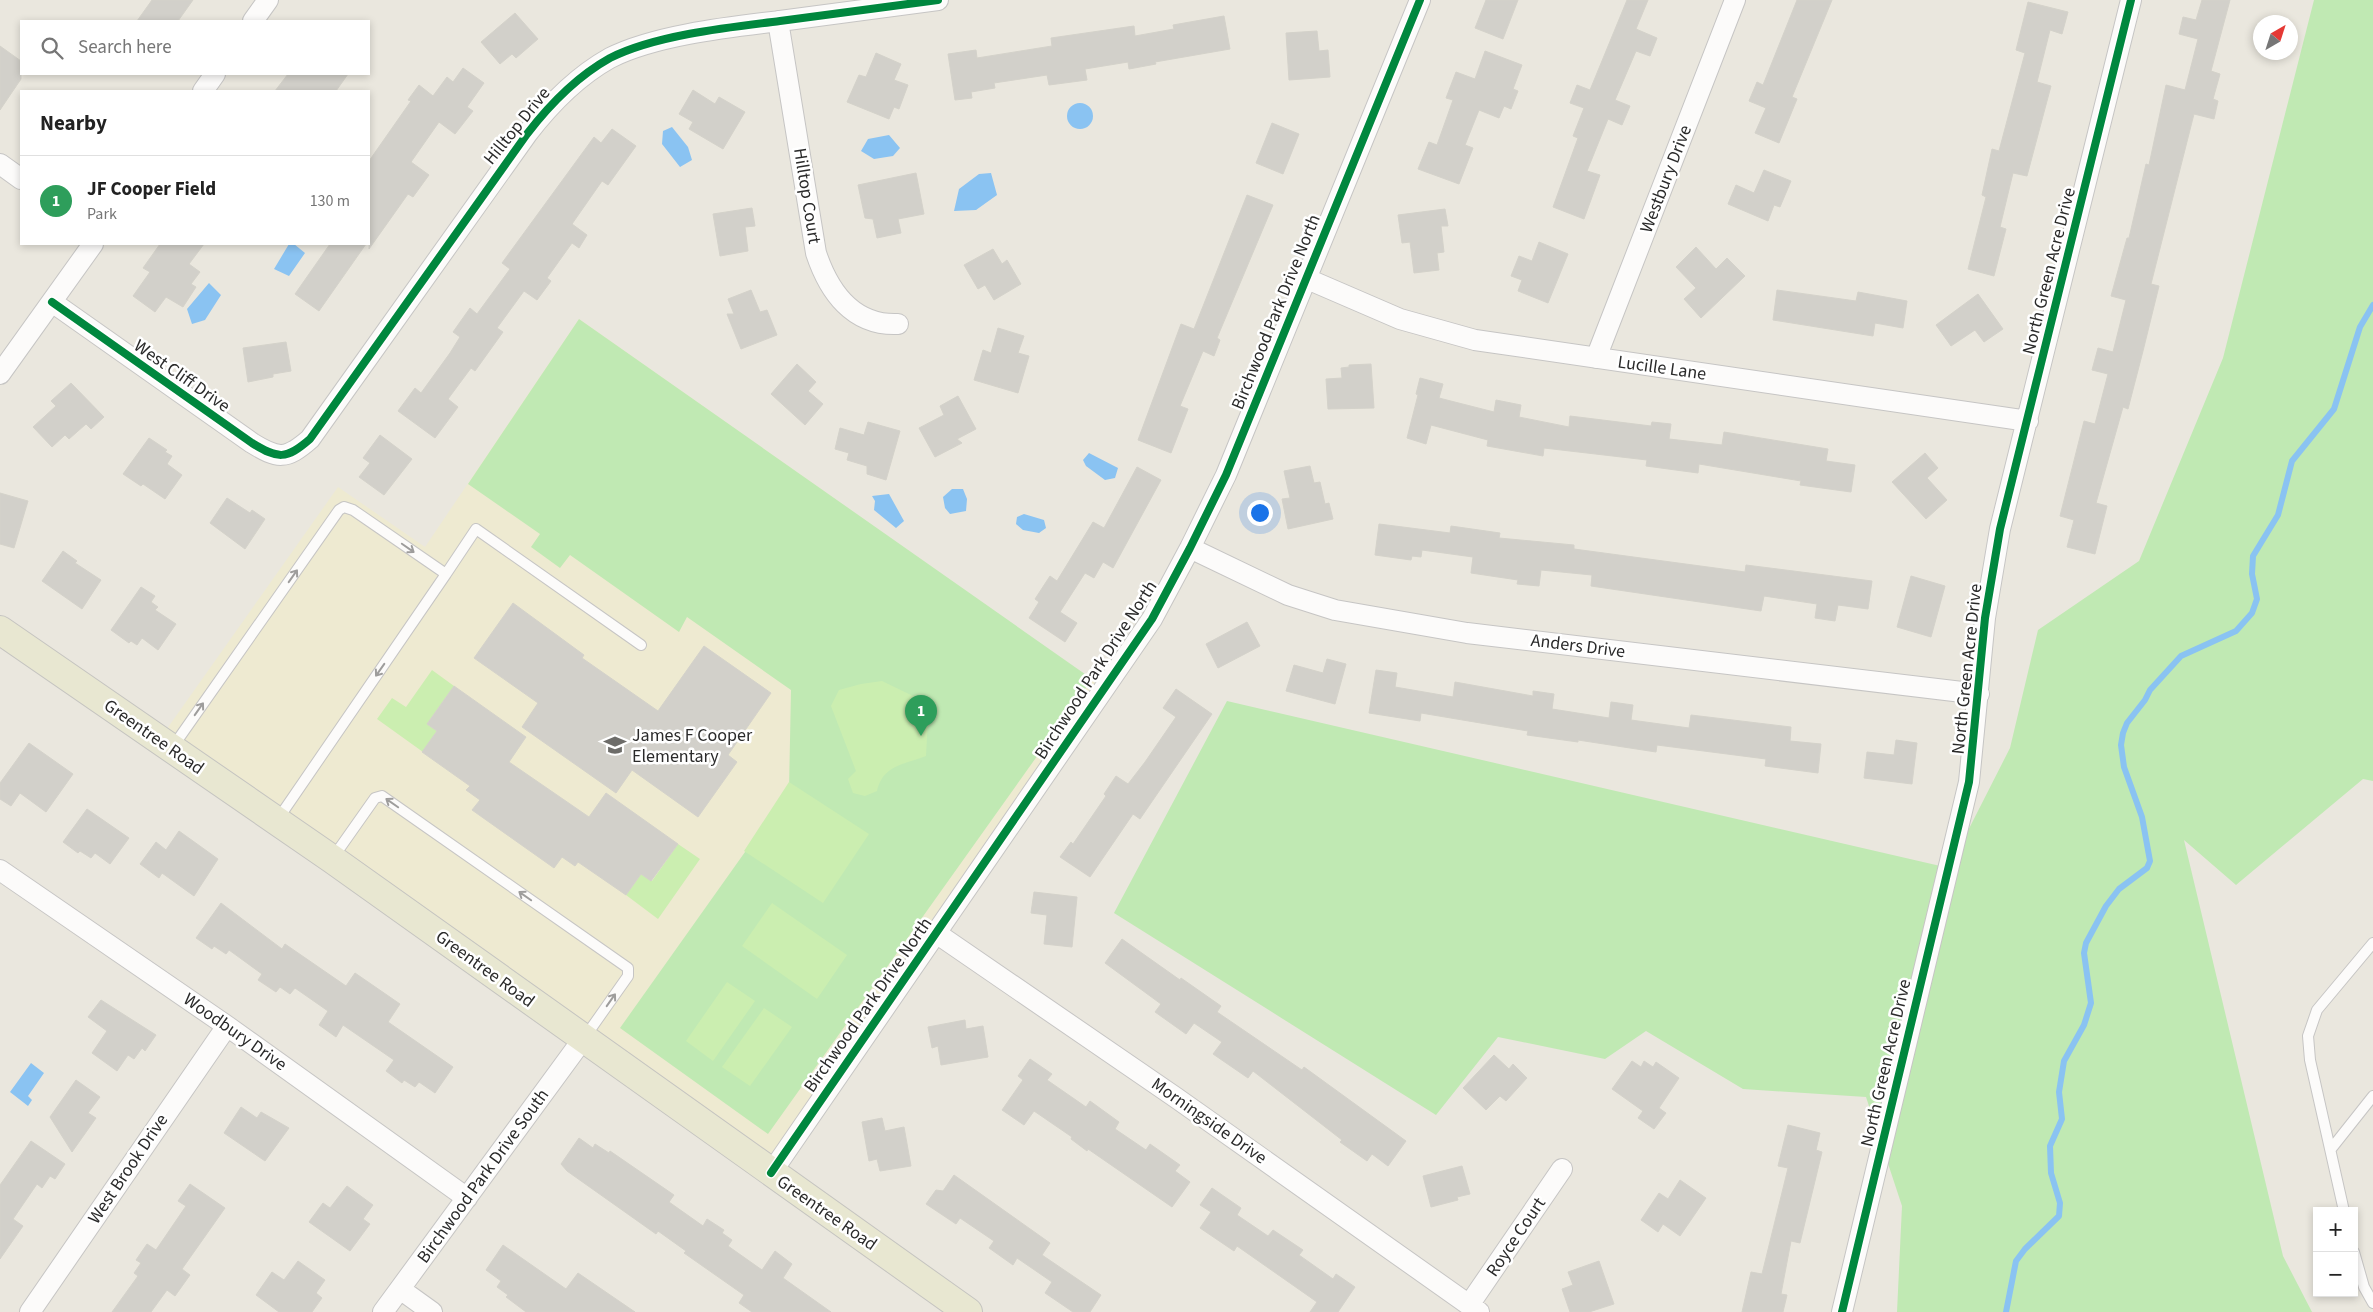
<!DOCTYPE html>
<html lang="en">
<head>
<meta charset="utf-8">
<style>
	body { margin:0; font-family:"Source Sans 3",sans-serif; background:#f6f6f6; color:#222 }
	.controls { position:absolute; right:15px; bottom:15px; display:grid; overflow:hidden; border-radius:0px; box-shadow:0 2px 8px #0003 }
	.controls button { width:45px; height:45px; display:grid; place-items:center; padding:0; border:0; border-bottom:1px solid #e0e0e0; background:#fff; color:#222; font:25px sans-serif }
	.compass { position:absolute; left:2253px; top:15px; width:45px; height:45px; border-radius:50%; background:#fff; box-shadow:0 2px 8px #0003; rotate:39deg }
	.you { position:absolute; left:1259px; top:512px; width:18px; height:18px; margin:-12px; border:4px solid #fff; border-radius:50%; background:#1a73e8; box-shadow:0 0 0 8px #1a73e833 }
	.badge { display:grid; place-items:center; width:32px; height:32px; border-radius:50%; background:#6d6c69; color:#fff; font-size:16px; font-weight:700 }
	.pin { position:absolute; translate:-50% -41px; filter:drop-shadow(0 1px 2px #0008) }
	.pin::after { content:''; position:absolute; top:26px; width:18px; height:15px; background:inherit; clip-path:polygon(0 0,100% 0,50% 100%) }
	.list { margin:0; padding:0; list-style:none }
	h2 { display:flex; justify-content:space-between; align-items:center; height:65px; margin:0; padding:0 20px; font-size:21px }
	h2 small { font-size:16px; font-weight:400; color:#767676 }
	.list li { display:grid; grid-template-columns:32px 1fr auto; gap:15px; align-items:center; box-sizing:border-box; height:90px; padding:0 20px; border-top:1px solid #e0e0e0 }
	.list b { display:block; font-size:19px; white-space:nowrap }
	.list p { margin:0; font-size:16px; white-space:nowrap; color:#767676 }
	.list em { font-size:16px; font-style:normal; color:#767676 }
	.icon { flex:none; width:28px; height:28px; fill:none; stroke:currentColor; stroke-width:2; stroke-linecap:round; stroke-linejoin:round }
	.map { position:relative; flex:none; width:2373px; height:1312px; overflow:hidden }
	.search { position:absolute; background:#fff; box-shadow:0 2px 8px #0003; left:20px; top:20px; width:350px; height:55px; display:flex; align-items:center; gap:12px; box-sizing:border-box; padding:0 18px; border-radius:0px; color:#767676; font-size:19px }
	.panel { position:absolute; background:#fff; box-shadow:0 2px 8px #0003; left:20px; top:90px; width:350px; height:155px; border-radius:0px }
	.map>svg:first-child { display:block }
	.education { fill:#eeead1 }
	.green { fill:#c0e9b3 }
	.pitch { fill:#cbeeb0 }
	.water { fill:#8ac3f2 }
	.lines { fill:none; stroke-linecap:round; stroke-linejoin:round }
	.stream { stroke:#8ac3f2; stroke-width:6 }
	.building { fill:#d2d0ca; stroke:#d4d2ca }
	.lane-casing { stroke:#c6c5c4; stroke-width:12 }
	.street-casing { stroke:#c6c5c4; stroke-width:22 }
	.primary-casing { stroke:#c5c4c0; stroke-width:30 }
	.lane { stroke:#fcfbfa; stroke-width:10 }
	.street { stroke:#fcfbfa; stroke-width:20 }
	.primary { stroke:#e8e7d1; stroke-width:28 }
	.cycleway-casing { stroke:#fff; stroke-width:11 }
	.cycleway { stroke:#00873e; stroke-width:8 }
	.oneway { stroke:#9e9d9c }
	.labels { text-anchor:middle; dominant-baseline:central; stroke-width:5; stroke-linejoin:round; paint-order:stroke }
	.street-label { font-size:18px; fill:#2a2a2a; stroke:#fff }
	.poi-label { font-size:18px; fill:#2a2a2a; stroke:#fff; text-anchor:start }
</style>
</head>
<body>
<div class="map">
<svg width="2373" height="1312" viewBox="0 0 2373 1312">
	<rect width="100%" height="100%" fill="#eae7de"/>
	<path class="education" d="M579 319 1104 688 771 1173 159 740 338 487 425 547Z"/>
	<path class="green" d="M2314 0H2373V781L2363 779 2236 885 2184 840 2283 1256 2312 1312H1897L1902 1206 1866 1097 1743 1089 1646 1031 1605 1059 1498 1037 1436 1115 1114 913 1227 701 1949 868 2010 748 2038 630 2139 561 2223 358Z
		M579 319 1092 679 768 1134 620 1028 789 790 791 690 687 617 679 632 570 555 560 568 531 547 540 534 468 484Z"/>
	<path class="pitch" d="M432 670 454 686 427 724 437 731 423 752 377 719 392 698 406 707Z
		M882 681 913 696 928 718 926 756C903 765 883 765 877 791L865 796 853 793 848 779 856 771 831 706 839 690 861 684Z
		M789 782 869 834 823 903 744 851Z
		M678 844 700 859 658 919 626 895 641 874 652 881Z
		M772 903 847 955 817 999 742 946Z
		M727 982 755 1001 713 1061 686 1041Z
		M764 1008 792 1027 750 1086 722 1067Z"/>
	<path class="water" d="M1067 116a13 13 0 1 1 26 0a13 13 0 1 1-26 0Z
		M672 127 688 147 692 160 680 167 662 144 663 131Z
		M889 135 900 148 893 156 874 159 861 151 868 139Z
		M991 173 997 195 976 210 954 211 959 189 979 174Z
		M289 244H294L305 253 289 276 274 269Z
		M209 283 221 295 205 320 192 324 187 309Z
		M1089 453 1118 468 1115 478 1105 480 1086 466 1083 460Z
		M952 489H963L967 499 966 511 950 514 945 508 943 497Z
		M889 494 904 521 896 528 874 510 875 501 872 496Z
		M1024 514 1044 520 1046 528 1039 533 1023 530 1016 524 1017 517Z
		M31 1063 44 1073 28 1096 32 1100 28 1106 10 1092Z"/>
	<g class="lines">
		<path class="stream" d="M2006 1312 2016 1261 2025 1249 2059 1216 2060 1203 2051 1173 2050 1146 2062 1119 2059 1092 2064 1061 2084 1025 2091 1003 2084 953 2086 943 2106 906 2119 889 2147 868 2150 861 2142 817 2124 767 2121 745 2123 733 2127 723 2145 700 2150 690 2181 656 2236 631 2252 613 2257 599 2252 574 2253 556 2278 515 2292 461 2334 409 2360 327 2373 305"/>
	</g>
	<path class="building" d="M152 0H193L178 21H137Z
		M1486 0H1518L1503 39 1475 28Z
		M1627 0H1648L1636 29 1657 38 1650 56 1636 51 1615 100 1630 106 1622 125 1608 119 1587 171 1600 175 1584 219 1553 207 1578 138 1573 136 1584 108 1570 103 1577 85 1590 90Z
		M1797 0H1832L1792 97 1797 99 1779 143 1755 133 1766 108 1749 101 1757 82 1763 85Z
		M2202 0H2230L2211 71 2220 74 2213 99 2218 101 2214 119 2194 114 2151 284 2159 286 2143 351 2128 409 2123 407 2096 503 2107 506 2095 554 2067 547 2074 520 2060 516 2084 421 2095 424 2108 374 2092 370 2098 348 2113 352 2126 300 2111 296 2127 238H2129L2146 164 2149 165 2166 85 2185 90 2198 39 2179 34 2183 17 2196 20Z
		M2028 2 2068 12 2062 34 2050 30 2037 82 2051 86 2027 176 2013 173 2000 227 2006 229 1994 276 1968 269 1986 197 1982 195 1992 149 1999 151 2025 53 2016 50Z
		M515 13 538 39 516 58 512 54 500 64 481 42Z
		M1224 16 1230 49 1155 62 1156 64 1129 69 1128 62 1085 69 1087 80 1049 85 1047 75 994 83 995 88 971 92 972 98 955 100 948 54 976 50 977 58 1052 46 1051 38 1134 26 1135 36 1174 29 1173 25Z
		M1317 31 1319 51 1328 50 1330 77 1289 80 1286 33Z
		M0 46 21 61V79L0 110Z
		M1485 51 1522 65 1513 89 1518 91 1511 109 1504 106 1499 118 1479 110 1465 145 1473 148 1459 184 1418 169 1429 142 1437 145 1453 100 1446 98 1456 72 1475 79Z
		M876 53 901 64 894 80 908 85 899 109 894 107 889 119 847 102 859 75 866 77Z
		M463 68 484 83 467 107 473 111 455 134 439 122 411 162 429 175 413 197 408 194 369 249V161L411 101 408 100 419 85 433 96 447 77 453 82Z
		M288 74H348L336 91H275Z
		M693 90 715 104 719 97 745 112 723 149 689 129 693 122 679 114Z
		M1272 123 1299 134 1283 174 1256 163Z
		M612 129 636 146 608 185 602 181 572 224 587 235 579 248 572 243 547 278 551 281 537 300 524 291 497 328 503 332 475 371 471 368 448 399 458 407 435 438 398 411 415 388 421 393 450 353 460 337 453 332 470 308 477 314 510 269 502 263 594 137 601 143Z
		M1764 170 1791 181 1780 207 1774 205 1768 221 1728 204 1736 185 1754 193Z
		M916 173 924 214 898 219 901 233 877 238 873 219 865 218 858 185Z
		M1247 195 1273 205 1217 338 1220 340 1214 356 1203 351 1180 406 1188 409 1171 453 1138 440 1181 324 1194 329Z
		M752 208 755 226 745 227 748 251 720 256 713 214Z
		M1445 209 1448 226H1441L1444 252 1437 253 1439 270 1414 273 1410 242 1402 243 1398 215Z
		M1539 242 1568 254 1548 303 1518 291 1522 280 1511 276 1519 256 1532 261Z
		M160 244H204L189 264 200 272 191 284 196 287 183 307 166 297 155 312 133 296 150 272 143 268Z
		M330 244H366L319 311 295 294Z
		M1696 247 1716 269 1727 258 1745 276 1701 318 1684 299 1696 288 1676 267Z
		M993 249 1002 264 1007 260 1021 284 994 300 985 285 978 289 964 265Z
		M751 290 760 312 767 310 777 335 741 349 727 314H734L728 299Z
		M1777 290 1856 301 1858 292 1907 301 1903 328 1875 323 1873 336 1773 320Z
		M1978 294 2003 329 1984 342 1975 330 1951 346 1936 325Z
		M998 328 1024 336 1018 353 1029 356 1018 393 974 380 983 350 991 353Z
		M286 342 291 371 273 374V377L248 382 243 348Z
		M797 364 816 382 808 391 823 404 805 425 771 394Z
		M1371 364 1374 408 1328 409 1326 379 1342 378 1341 368 1349 367V365Z
		M1420 378 1443 384 1439 398 1494 412 1496 400 1521 405 1519 417 1569 427 1570 416 1651 426 1652 422 1671 424 1669 439 1722 445 1724 432 1828 449 1826 461 1855 465 1851 492 1800 485 1801 481 1699 464 1698 473 1646 466 1647 460 1544 448 1543 456 1487 446 1488 440 1431 425 1426 444 1407 438 1418 395 1416 394Z
		M71 383 104 417 91 429 86 424 69 439 65 435 52 447 33 427 56 406 51 401Z
		M958 396 976 429 957 439 962 443 935 457 919 428 944 415 940 406Z
		M868 422 900 431 886 480 867 474V466L847 460 849 453 835 449 840 428 864 435Z
		M380 435 412 459 384 495 359 477 370 463 363 458Z
		M149 438 167 450 165 452 172 456 167 464 182 475 165 499 143 484 141 486 123 474Z
		M1925 453 1938 468 1927 478 1947 500 1926 519 1892 482Z
		M1310 466 1314 483 1320 482 1325 504 1329 503 1333 519 1288 529 1282 499 1290 498 1284 471Z
		M1137 467 1161 480 1113 568 1103 562 1094 578 1085 573 1060 612 1077 623 1065 642 1029 618 1039 602 1035 599 1050 576 1057 581 1093 522 1104 528Z
		M0 493 28 501 14 548 0 544Z
		M227 498 250 513 252 510 265 519 245 549 210 523Z
		M1379 524 1450 533 1451 526 1500 533 1499 538 1574 545V549L1745 572 1746 565 1872 581 1868 609 1838 605 1835 621 1815 618 1817 604 1764 596 1761 611 1591 586 1592 575 1541 570 1539 586 1517 584 1518 580 1471 573 1473 557 1422 550 1421 557 1412 556 1411 560 1375 555Z
		M63 551 77 561 75 563 101 580 82 609 42 581Z
		M1911 576 1945 586 1931 637 1897 627Z
		M141 587 155 596 151 602 158 607 155 610 176 624 158 650 142 638 137 645 131 641 129 643 111 630Z
		M513 603 584 655 582 658 658 711 704 646 771 693 728 755 737 762 698 817 632 770 616 793 522 727 538 703 474 658Z
		M1247 622 1260 646 1218 668 1206 644Z
		M1327 659 1346 664 1335 704 1286 691 1294 665 1323 673Z
		M1376 670 1397 673 1395 687 1453 697 1455 682 1533 696V691L1554 694 1552 709 1609 718 1611 702 1633 705 1631 720 1689 728 1691 715 1791 727 1790 741 1821 744 1818 773 1765 766 1766 759 1657 745 1656 752 1578 740V742L1527 735 1528 731 1421 713 1420 721 1369 713Z
		M454 686 526 737 509 762 589 817 606 793 678 844 651 881 641 874 626 895 578 862 575 866 562 857 554 868 472 810 480 800 466 790 470 786 422 752 437 731 427 724Z
		M1176 689 1212 714 1140 819 1133 814 1090 877 1060 857 1071 842 1073 844 1106 796 1104 794 1116 776 1128 784 1145 762 1176 717 1163 708Z
		M1896 740 1917 743 1912 784 1864 778 1867 752 1894 755Z
		M29 743 73 774 46 812 20 793 11 806 0 799V783Z
		M87 809 129 838 110 864 95 853 91 858 80 851 78 853 63 842Z
		M179 831 218 859 194 896 162 873 159 878 140 864 156 842 166 850Z
		M1034 892 1077 897 1072 947 1044 944 1047 915 1031 913Z
		M221 903 282 949 285 944 346 986 355 973 400 1004 388 1022 453 1067 435 1093 419 1082 415 1087 404 1080 402 1083 386 1071 394 1060 343 1025 336 1037 319 1025 328 1011 295 988 290 994 280 987 276 992 258 980 262 974 229 950 226 954 214 946 212 949 196 938Z
		M1122 939 1180 980 1181 978 1221 1006 1217 1012 1302 1070 1304 1067 1406 1141 1388 1166 1372 1154 1367 1161 1340 1142 1342 1140 1253 1071 1248 1078 1213 1054 1222 1042 1194 1023 1186 1034 1155 1012 1161 1004 1105 963Z
		M101 1000 156 1035 145 1051 142 1048 134 1059 128 1055 117 1071 92 1053 107 1031 88 1017Z
		M965 1020 966 1029 983 1026 988 1057 941 1065 938 1046 932 1048 928 1027Z
		M1494 1055 1509 1069 1513 1064 1527 1078 1506 1101 1500 1096 1486 1110 1463 1088Z
		M1030 1059 1052 1074 1047 1080 1086 1107 1090 1101 1119 1122 1115 1129 1146 1150 1150 1144 1180 1165 1175 1171 1190 1182 1172 1207 1088 1149 1087 1151 1071 1139 1072 1137 1034 1111 1024 1125 1002 1110 1023 1080 1018 1076Z
		M1632 1061 1641 1067 1644 1061 1653 1067 1656 1062 1679 1078 1659 1108 1666 1113 1654 1129 1638 1118 1643 1111 1612 1089Z
		M76 1080 100 1097 88 1113 96 1118 72 1152 50 1117Z
		M241 1107 257 1118 261 1112 289 1128 265 1161 224 1133Z
		M882 1118 885 1131 904 1127 911 1166 880 1171 877 1159 869 1161 862 1122Z
		M1788 1125 1820 1133 1816 1150 1822 1152 1800 1243 1791 1241 1781 1294 1787 1295 1783 1312H1742L1751 1272 1762 1274 1788 1168 1778 1166Z
		M579 1138 593 1148 595 1144 609 1153 610 1151 674 1195 669 1202 703 1226 707 1219 724 1230 722 1233 732 1240 728 1246 762 1270 775 1251 792 1264 783 1278 831 1312H752L739 1303 744 1295 684 1253 686 1251 658 1231 656 1234 567 1171 561 1164Z
		M31 1141 65 1164 55 1179 50 1176 42 1188 37 1184 13 1219 23 1226 0 1259V1185Z
		M1462 1166 1470 1194 1457 1197 1458 1200 1431 1207 1423 1176Z
		M954 1175 1050 1243 1042 1255 1101 1295 1090 1312H1073L1045 1293 1052 1282 1017 1258 1013 1265 989 1248 994 1241 960 1218 956 1224 926 1204 936 1190 943 1191Z
		M1680 1180 1706 1198 1680 1236 1663 1224 1658 1232 1641 1220 1659 1193 1668 1199Z
		M190 1184 225 1208 182 1269 190 1275 175 1296 167 1290 151 1312H112L138 1276 134 1273 141 1263 136 1260 147 1244 156 1250 186 1206 178 1201Z
		M347 1186 373 1205 363 1219 370 1224 350 1251 309 1222 323 1203 330 1208Z
		M1212 1188 1241 1208 1237 1215 1268 1236 1273 1230 1303 1250 1299 1255 1333 1279 1336 1274 1355 1287 1338 1312H1310L1317 1302 1237 1246 1234 1251 1200 1228 1211 1212 1200 1205Z
		M503 1245 566 1289 578 1273 635 1312H526L506 1297 508 1295 497 1287 501 1281 486 1270Z
		M298 1261 325 1280 316 1293 322 1298 312 1312H279L256 1295 272 1272 284 1280Z
		M1599 1261 1614 1304 1589 1312H1570L1562 1289 1573 1285 1568 1272Z"/>
	<g class="lines">
		<g class="lane-casing">
			<path id="lane" d="M446 574 476 529 641 645
				M172 748 339 510 344 507 353 510 446 574 278 819
				M332 859 375 798 382 796 628 968V976L585 1037
				M2331 1149 2373 1096
				M2344 1211 2310 1060 2308 1036 2317 1010 2373 943
				M2354 1252 2364 1287 2373 1303"/>
		</g>
		<g class="street-casing">
			<path id="street" d="M253 21 268 0
				M778 21 816 253C829 292 853 326 898 324
				M203 91 215 74
				M0 164 21 179
				M1305 278 1400 319 1475 340 2028 421
				M52 302 252 443C278 459 286 460 310 439L527 134C550 104 576 77 610 58 655 35 730 27 780 21 833 14 886 7 938 0
				M1596 358 1735 0
				M0 374 93 244
				M1190 548 1288 595 1335 610 1467 633 1979 694
				M0 870 227 1026 467 1198
				M936 933 1175 1097 1479 1312
				M771 1173 1152 619 1190 548 1226 475 1420 0
				M400 1289 432 1312
				M1469 1305 1562 1169
				M30 1312 227 1026
				M383 1312 583 1039
				M1842 1312 1969 782 1985 618 2000 529 2131 0"/>
		</g>
		<g class="primary-casing">
			<path id="primary" d="M0 630 332 859 968 1312"/>
		</g>
		<use href="#lane" class="lane"/>
		<use href="#street" class="street"/>
		<use href="#primary" class="primary"/>
		<g class="cycleway-casing">
			<path id="cycleway" d="M52 302 252 443C278 459 286 460 310 439L527 134C550 104 576 77 610 58 655 35 730 27 780 21 833 14 886 7 938 0
				M771 1173 1152 619 1190 548 1226 475 1420 0
				M1842 1312 1969 782 1985 618 2000 529 2131 0"/>
		</g>
		<use href="#cycleway" class="cycleway"/>
	</g>
	<defs><path id="oneway-shaft" d="M-6 0H5M1.5-3L5.5 0L1.5 3" fill="none" stroke-width="1.6" stroke-linecap="round" stroke-linejoin="round" transform="scale(1.25)"/></defs>
	<g class="oneway">
		<use href="#oneway-shaft" transform="translate(408 548) rotate(35)"/>
		<use href="#oneway-shaft" transform="translate(293 576) rotate(-55)"/>
		<use href="#oneway-shaft" transform="translate(380 670) rotate(125)"/>
		<use href="#oneway-shaft" transform="translate(199 709) rotate(-55)"/>
		<use href="#oneway-shaft" transform="translate(392 803) rotate(-145)"/>
		<use href="#oneway-shaft" transform="translate(525 896) rotate(-145)"/>
		<use href="#oneway-shaft" transform="translate(611 1000) rotate(-55)"/>
	</g>
	<defs>
		<g id="school-bare" transform="scale(1.725)"><path d="M0-5L7-2L0 1L-7-2ZM-4 1L0 2.5L4 1V4Q0 6-4 4Z" fill="#6d6c69" stroke="#fff" stroke-width="2.5" paint-order="stroke"/></g>
	</defs>
	<g fill-rule="evenodd">
		<use href="#school-bare" x="615" y="745"/>
	</g>
	<g class="labels">
		<g class="street-label">
			<text transform="translate(517 126) rotate(-51)">Hilltop Drive</text>
			<text transform="translate(1666 179) rotate(-69)">Westbury Drive</text>
			<text transform="translate(807 196) rotate(81)">Hilltop Court</text>
			<text transform="translate(2049 271) rotate(-76)">North Green Acre Drive</text>
			<text transform="translate(1276 312) rotate(-68)">Birchwood Park Drive North</text>
			<text transform="translate(1662 368) rotate(8)">Lucille Lane</text>
			<text transform="translate(182 376) rotate(35)">West Cliff Drive</text>
			<text transform="translate(1578 646) rotate(7)">Anders Drive</text>
			<text transform="translate(1967 669) rotate(-84)">North Green Acre Drive</text>
			<text transform="translate(1096 670) rotate(-57)">Birchwood Park Drive North</text>
			<text transform="translate(154 737) rotate(35)">Greentree Road</text>
			<text transform="translate(485 969) rotate(36)">Greentree Road</text>
			<text transform="translate(868 1005) rotate(-55)">Birchwood Park Drive North</text>
			<text transform="translate(235 1032) rotate(35)">Woodbury Drive</text>
			<text transform="translate(1886 1063) rotate(-77)">North Green Acre Drive</text>
			<text transform="translate(1209 1121) rotate(35)">Morningside Drive</text>
			<text transform="translate(128 1169) rotate(-56)">West Brook Drive</text>
			<text transform="translate(483 1176) rotate(-54)">Birchwood Park Drive South</text>
			<text transform="translate(827 1213) rotate(35)">Greentree Road</text>
			<text transform="translate(1516 1237) rotate(-56)">Royce Court</text>
		</g>
		<g class="poi-label">
			<text x="632" y="735">James F Cooper<tspan x="632" dy="21">Elementary</tspan></text>
		</g>
	</g>
</svg>
<div class="controls">
<button>+</button>
<button>−</button>
</div>
<svg class="compass" viewBox="-18 -18 36 36"><path d="M0-13l5 13h-10z" fill="#e53935"/><path d="M0 13l5-13h-10z" fill="#767676"/></svg>
<div class="you"></div>
<div class="pin badge" style="left:921px;top:736px;background:#2e9e5b">1</div>
<div class="search"><svg class="icon" aria-label="search" viewBox="0 0 24 24"><circle cx="10" cy="10" r="6"/><path d="M15 15l6 6"/></svg>Search here</div>
<section class="panel">
<h2>Nearby<small></small></h2>
<ul class="list">
<li><span class="badge" style="background:#2e9e5b">1</span><div><b>JF Cooper Field</b><p>Park</p></div><em>130 m</em></li>
</ul>
</section>
</div>
</body>
</html>
